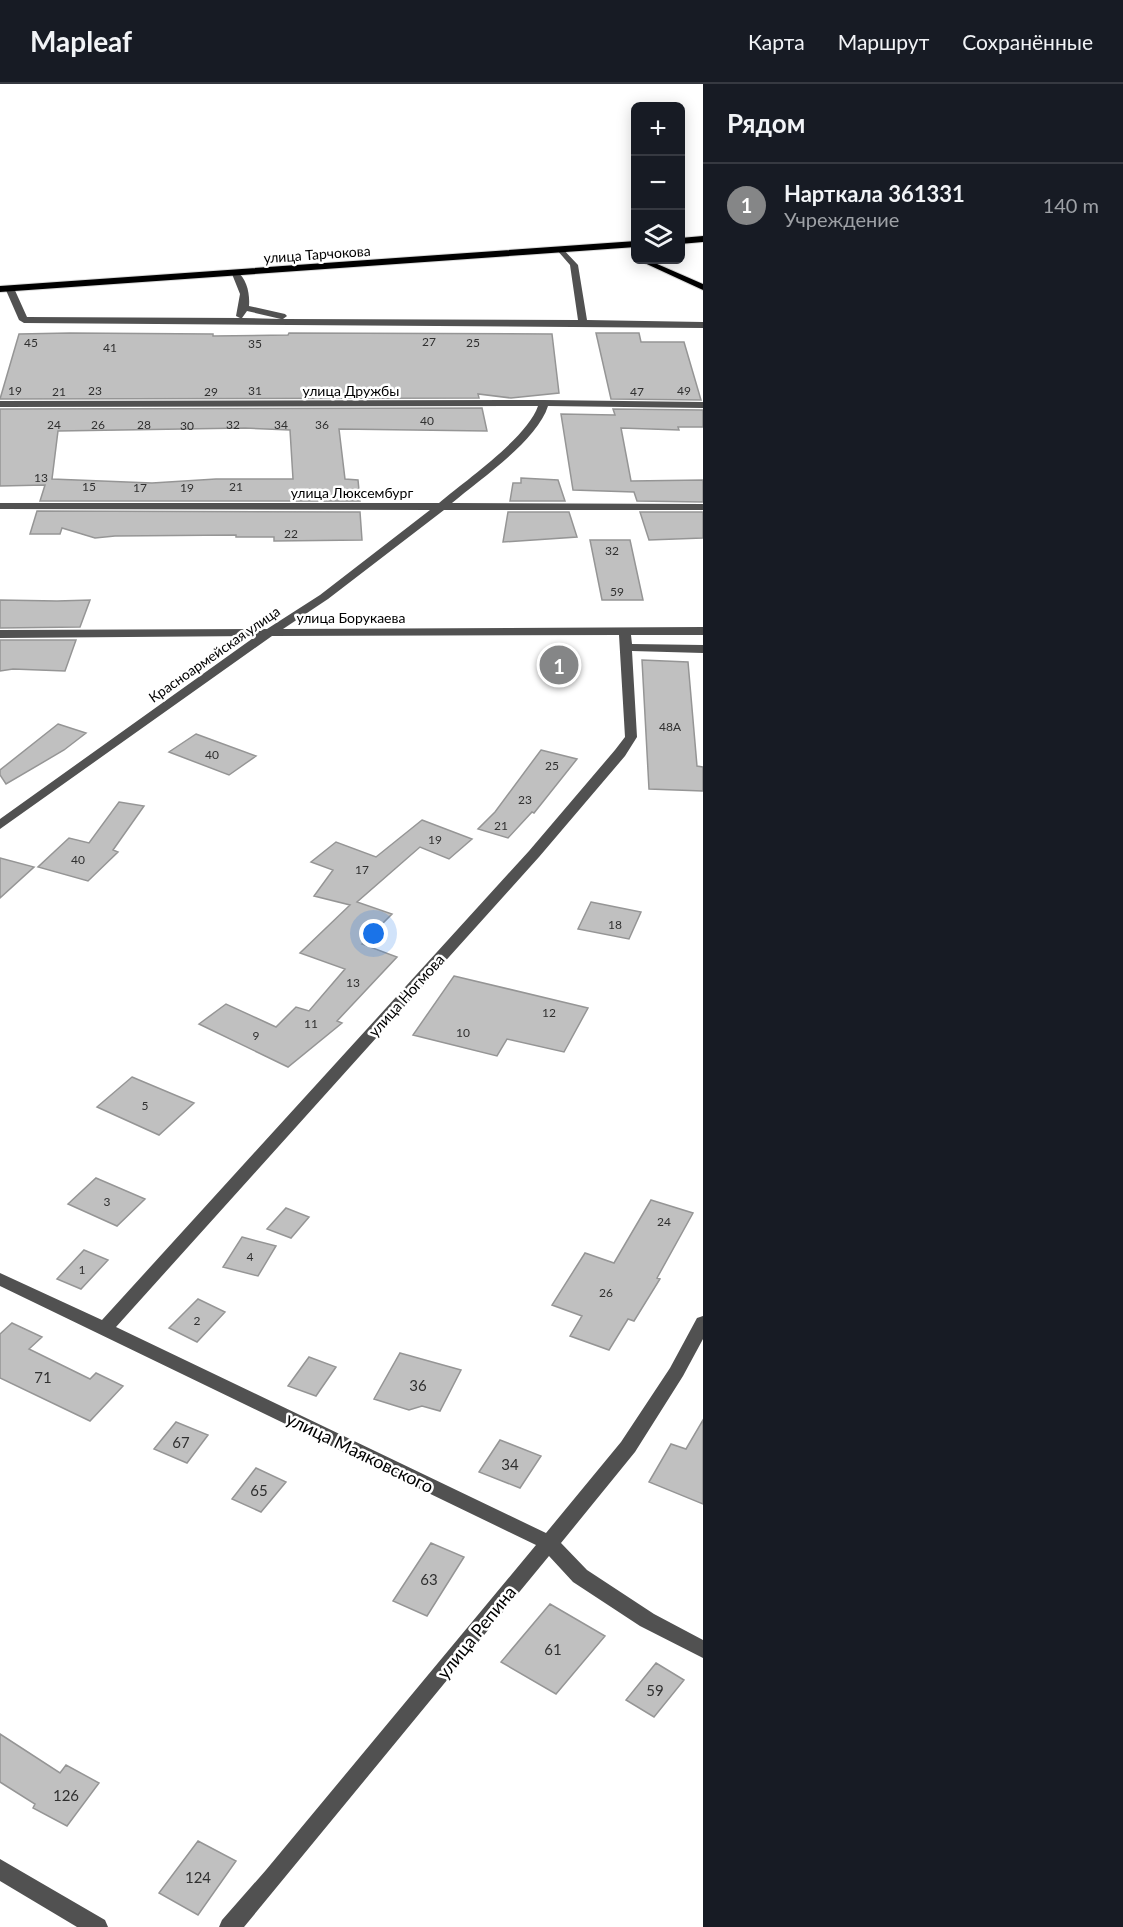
<!DOCTYPE html>
<html lang="ru">
<head>
<meta charset="utf-8">
<style>
	body { margin:0; font-family:Lato,sans-serif; background:#20242c; color:#f1f3f6 }
	.controls { position:absolute; right:18px; top:18px; display:grid; overflow:hidden; border-radius:9px; box-shadow:0 3px 15px #0003 }
	.controls button { width:54px; height:54px; display:grid; place-items:center; padding:0; border:0; border-bottom:2px solid #363941; background:#171b24; color:#f1f3f6; font:30px sans-serif }
	.you { position:absolute; left:374px; top:850px; width:21px; height:21px; margin:-15px; border:4px solid #fff; border-radius:50%; background:#1a73e8; box-shadow:0 0 0 9px #1a73e833 }
	.badge { display:grid; place-items:center; width:39px; height:39px; border-radius:50%; background:#858687; color:#fff; font-size:20px; font-weight:700 }
	.pin { position:absolute; translate:-50% -50%; border:3px solid #fff; box-shadow:0 2px 6px #0006 }
	.list { margin:0; padding:0; list-style:none }
	h2 { display:flex; justify-content:space-between; align-items:center; height:78px; margin:0; padding:0 24px; font-size:26px }
	h2 small { font-size:20px; font-weight:400; color:#9ea1a6 }
	.list li { display:grid; grid-template-columns:39px 1fr auto; gap:18px; align-items:center; box-sizing:border-box; height:84px; padding:0 24px; border-top:2px solid #363941 }
	.list b { display:block; font-size:22px; white-space:nowrap }
	.list p { margin:0; font-size:20px; white-space:nowrap; color:#9ea1a6 }
	.list em { font-size:20px; font-style:normal; color:#9ea1a6 }
	.icon { flex:none; width:33px; height:33px; fill:none; stroke:currentColor; stroke-width:2; stroke-linecap:round; stroke-linejoin:round }
	.map { position:relative; flex:none; width:703px; height:1843px; overflow:hidden }
	header { display:flex; align-items:center; gap:36px; box-sizing:border-box; height:84px; padding:0 30px; background:#171b24; border-bottom:2px solid #363941 }
	header strong { font-size:28px }
	nav { display:flex; gap:33px; margin-inline-start:auto; font-size:21px }
	main { display:flex }
	aside { flex:1; background:#171b24 }
	.map>svg:first-child { display:block }
	.building { fill:#c0c0c0; stroke:#959595; stroke-width:1.5; fill-rule:evenodd }
	.lines { fill:none; stroke-linecap:round; stroke-linejoin:round }
	.major-casing { stroke:#dbdbdb; stroke-width:2 }
	.minor { fill:#515151; fill-rule:evenodd }
	.major { fill:#000; fill-rule:evenodd }
	.labels { text-anchor:middle; dominant-baseline:central; stroke-width:5; stroke-linejoin:round; paint-order:stroke }
	.number-label { font-size:12px; fill:#303030 }
	.far-street-label { font-size:14px; fill:#000; stroke:#fff }
	.street-label { font-size:15px; fill:#000; stroke:#fff }
	.near-number-label { font-size:15px; fill:#303030 }
	.near-street-label { font-size:18px; fill:#000; stroke:#fff }
</style>
</head>
<body>
<header>
<strong>Mapleaf</strong>
<nav><a>Карта</a><a>Маршрут</a><a>Сохранённые</a></nav>
</header>
<main>
<div class="map">
<svg width="703" height="1843" viewBox="0 0 703 1843">
	<rect width="100%" height="100%" fill="#fff"/>
	<path class="building" d="M70 249 213 250V252L288 251 289 249 552 250 559 309 511 314 478 310 479 314 0 315 19 250Z
		M596 249H639L641 258H684L701 316 611 315Z
		M482 324 487 347 339 345 345 395 358 396 360 417H40L45 401 0 402V325ZM245 344 290 346 293 395H216L152 399 52 395 58 347Z
		M613 325 703 326V343H678L679 346 621 344 631 397 703 396V418L637 417 634 408 573 406 561 330 615 331Z
		M521 394 558 396 565 417H510L513 399H521Z
		M37 427 360 428 362 456 274 457V453H236V451L115 452 95 454 62 444 60 450H30Z
		M508 428H569L577 453 503 458Z
		M640 428H703V454L649 456Z
		M590 456H630L643 516H602Z
		M0 516 57 517 90 516 80 543 0 544Z
		M0 556H76L65 587 13 585 0 587Z
		M642 576 688 578 697 682 703 683V707L649 705Z
		M58 640 86 649 64 666 6 700 0 691V686Z
		M196 650 256 672 229 691 169 668Z
		M541 666 577 675 534 729 532 728 508 754 478 745 495 728Z
		M119 718 144 722 113 766 118 768 88 797 38 783 69 754 89 759Z
		M422 736 472 755 449 775 420 763 357 818 392 830 362 860 397 873 337 937 342 939 288 983 199 940 226 920 276 943 296 923 309 927 345 885 300 869 350 821 314 812 333 786 311 778 336 758 376 773Z
		M0 774 34 783 0 814Z
		M591 818 641 828 629 855 578 845Z
		M454 892 588 924 564 968 507 955 497 972 413 951Z
		M132 993 194 1019 159 1051 97 1023Z
		M96 1094 145 1115 117 1142 68 1120Z
		M651 1116 693 1129 657 1194 660 1195 634 1237 628 1235 609 1266 570 1252 582 1232 552 1221 585 1169 614 1179Z
		M286 1124 309 1133 291 1154 267 1145Z
		M242 1153 276 1162 258 1192 223 1183Z
		M84 1166 108 1176 81 1205 57 1195Z
		M198 1215 225 1228 197 1258 169 1244Z
		M12 1239 42 1253 29 1265 90 1295 96 1289 123 1302 90 1337 0 1294V1250Z
		M400 1269 461 1286 440 1327 422 1322 409 1326 374 1315Z
		M309 1273 336 1283 316 1312 288 1302Z
		M703 1336V1420L649 1398 671 1360 686 1365Z
		M176 1338 208 1351 187 1379 154 1365Z
		M500 1356 541 1372 520 1404 479 1388Z
		M256 1384 286 1398 261 1428 232 1415Z
		M431 1459 464 1473 427 1532 393 1517Z
		M550 1520 605 1552 556 1610 501 1578Z
		M656 1579 684 1596 654 1633 626 1616Z
		M0 1650 60 1689 66 1681 99 1699 67 1742 33 1724 35 1720 0 1698Z
		M198 1757 236 1777 198 1831 159 1809Z"/>
	<g class="lines">
		<g class="major-casing">
			<path id="major" d="M703 152V158L680 160V154Z
				M636 157V163L0 208V202Z
				M638 176H648L703 200V206Z"/>
		</g>
		<path class="minor" d="M561 163 578 181 587 236 703 238V244L24 239 19 236 5 204 13 202 27 233 240 234 236 232 240 210 232 190 236 187C247 194 250 210 249 222L285 230 287 232 283 235 578 236 570 181 557 166ZM247 227 281 235 242 234Z
			M544 316 703 318V324L548 322C537 357 480 395 452 419L703 420V426H444L328 515 283 545 703 543V551H631L632 560 703 561V569L632 567 637 653 625 672 539 773 116 1243 546 1449 621 1358 670 1284 697 1234 703 1232V1255L683 1292 635 1368 561 1459 587 1486 654 1530 703 1556V1574L640 1542 573 1498 549 1472 244 1843H219L222 1836 266 1786 536 1461 0 1202V1189L102 1236 529 767 615 666 625 653 619 551 272 552 0 745V735L256 552 0 554V546L267 545 320 511 430 426 0 425V419H439C466 396 527 354 538 322L0 323V317Z
			M0 1775 105 1836 108 1843H77L0 1797Z"/>
		<use href="#major" class="major"/>
	</g>
	<g class="labels">
		<g class="number-label">
			<text x="429" y="257">27</text>
			<text x="31" y="258">45</text>
			<text x="473" y="258">25</text>
			<text x="255" y="259">35</text>
			<text x="110" y="263">41</text>
			<text x="15" y="306">19</text>
			<text x="95" y="306">23</text>
			<text x="255" y="306">31</text>
			<text x="684" y="306">49</text>
			<text x="59" y="307">21</text>
			<text x="211" y="307">29</text>
			<text x="637" y="307">47</text>
			<text x="427" y="336">40</text>
			<text x="54" y="340">24</text>
			<text x="98" y="340">26</text>
			<text x="144" y="340">28</text>
			<text x="233" y="340">32</text>
			<text x="281" y="340">34</text>
			<text x="322" y="340">36</text>
			<text x="187" y="341">30</text>
			<text x="41" y="393">13</text>
			<text x="89" y="402">15</text>
			<text x="236" y="402">21</text>
			<text x="140" y="403">17</text>
			<text x="187" y="403">19</text>
			<text x="291" y="449">22</text>
			<text x="612" y="466">32</text>
			<text x="617" y="507">59</text>
			<text x="670" y="642">48А</text>
			<text x="212" y="670">40</text>
			<text x="552" y="681">25</text>
			<text x="525" y="715">23</text>
			<text x="501" y="741">21</text>
			<text x="435" y="755">19</text>
			<text x="78" y="775">40</text>
			<text x="362" y="785">17</text>
			<text x="615" y="840">18</text>
			<text x="353" y="898">13</text>
			<text x="549" y="928">12</text>
			<text x="311" y="939">11</text>
			<text x="463" y="948">10</text>
			<text x="256" y="951">9</text>
			<text x="145" y="1021">5</text>
			<text x="107" y="1117">3</text>
			<text x="664" y="1137">24</text>
			<text x="250" y="1172">4</text>
			<text x="82" y="1185">1</text>
			<text x="606" y="1208">26</text>
			<text x="197" y="1236">2</text>
		</g>
		<g class="far-street-label">
			<text transform="translate(317 170) rotate(-4)">улица Тарчокова</text>
			<text x="351" y="306">улица Дружбы</text>
			<text x="352" y="408">улица Люксембург</text>
			<text x="351" y="533">улица Борукаева</text>
			<text transform="translate(214 570) rotate(-35)">Красноармейская улица</text>
		</g>
		<g class="street-label">
			<text transform="translate(406 911) rotate(-48)">улица Ногмова</text>
		</g>
		<g class="near-number-label">
			<text x="43" y="1293">71</text>
			<text x="418" y="1301">36</text>
			<text x="181" y="1358">67</text>
			<text x="510" y="1380">34</text>
			<text x="259" y="1406">65</text>
			<text x="429" y="1495">63</text>
			<text x="553" y="1565">61</text>
			<text x="655" y="1606">59</text>
			<text x="66" y="1711">126</text>
			<text x="198" y="1793">124</text>
		</g>
		<g class="near-street-label">
			<text transform="translate(360 1368) rotate(26)">улица Маяковского</text>
			<text transform="translate(476 1548) rotate(-51)">улица Репина</text>
		</g>
	</g>
</svg>
<div class="controls">
<button>+</button>
<button>−</button>
<button><svg class="icon" aria-label="layers" viewBox="0 0 24 24"><path d="M12 4l9 5-9 5-9-5zM3 14l9 5 9-5"/></svg></button>
</div>
<div class="you"></div>
<div class="pin badge" style="left:559px;top:581px">1</div>
</div>
<aside>
<h2>Рядом<small></small></h2>
<ul class="list">
<li><span class="badge">1</span><div><b>Нарткала 361331</b><p>Учреждение</p></div><em>140 m</em></li>
</ul>
</aside>
</main>
</body>
</html>
